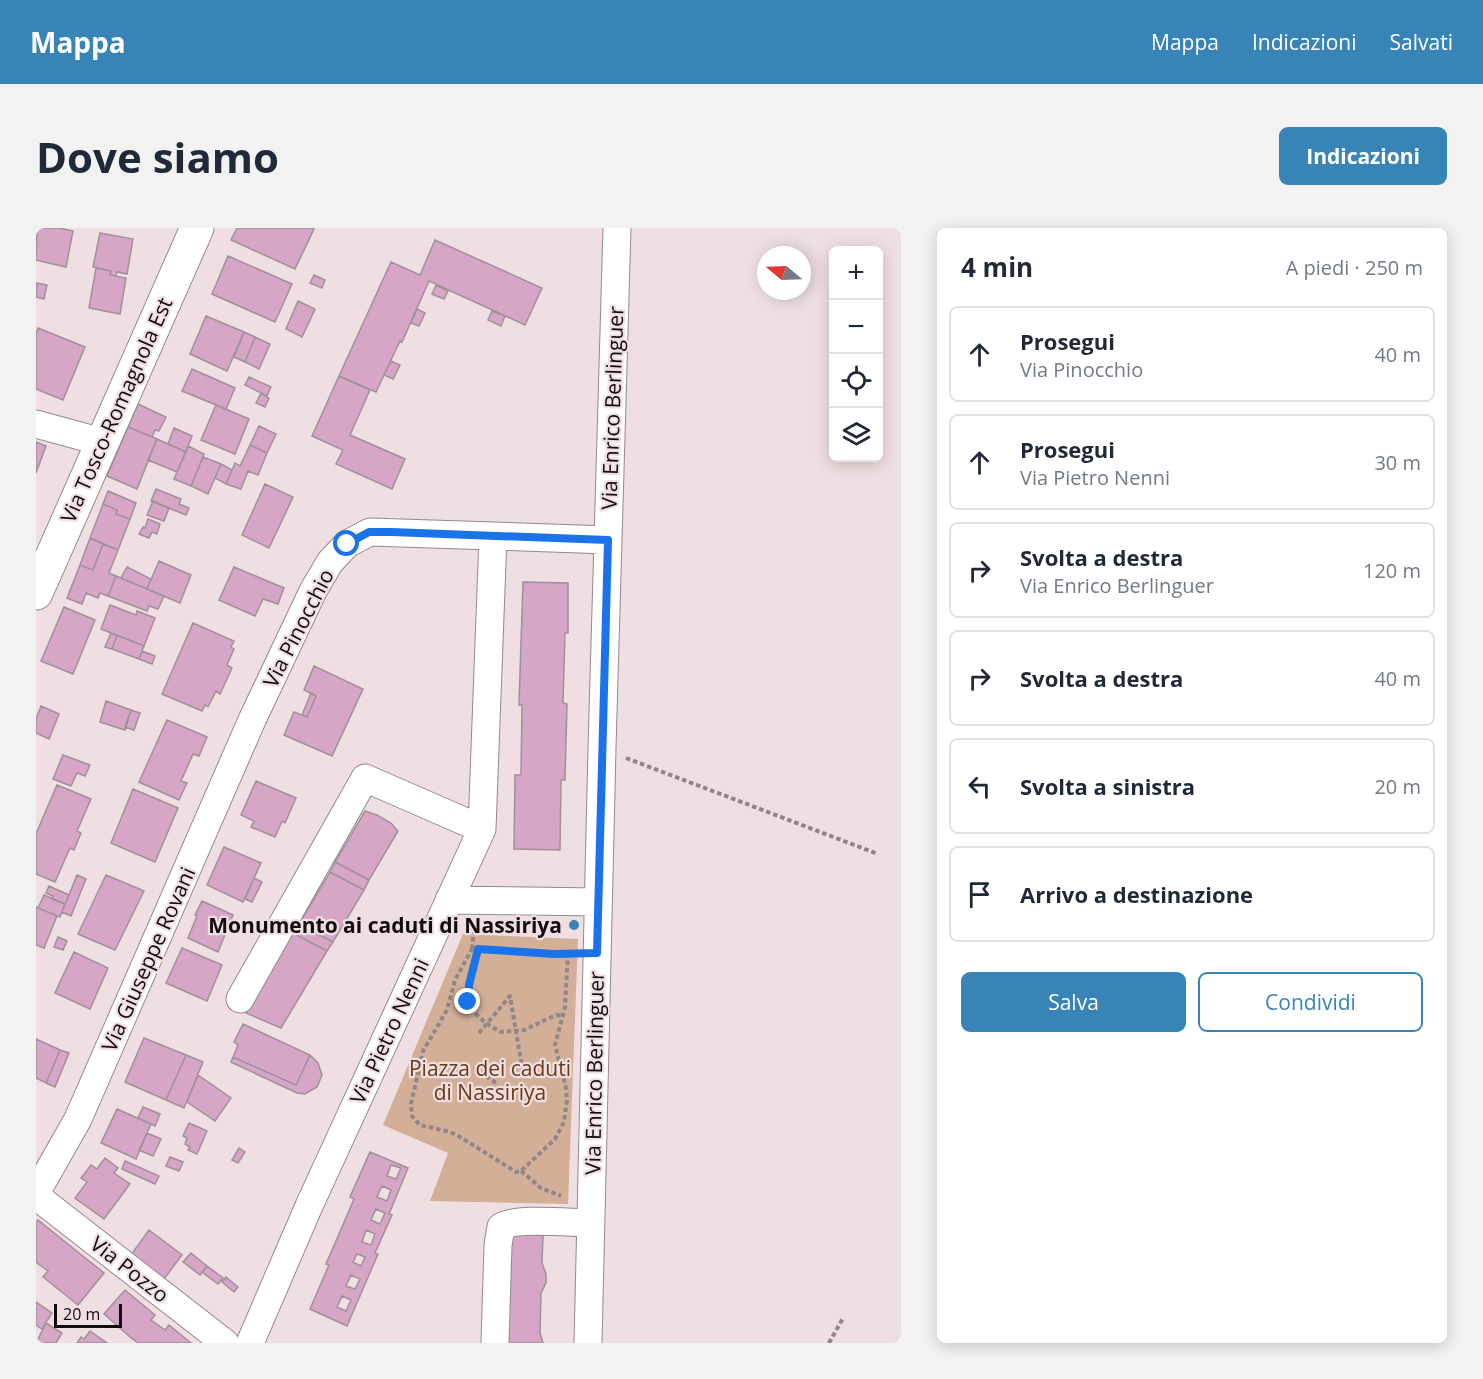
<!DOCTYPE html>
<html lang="it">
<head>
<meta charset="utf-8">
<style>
	body { margin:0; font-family:"Open Sans",sans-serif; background:#f2f2f3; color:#1f2937 }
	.controls { position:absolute; right:18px; top:18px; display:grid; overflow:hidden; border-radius:9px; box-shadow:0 3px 15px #0003 }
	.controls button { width:54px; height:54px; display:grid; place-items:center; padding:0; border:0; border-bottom:2px solid #e0e1e3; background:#fff; color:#1f2937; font:30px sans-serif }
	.compass { position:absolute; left:721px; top:18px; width:54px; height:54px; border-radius:50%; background:#fff; box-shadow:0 3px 15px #0003; rotate:289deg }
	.scale { position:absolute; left:18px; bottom:15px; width:68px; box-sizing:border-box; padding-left:6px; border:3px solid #110c0d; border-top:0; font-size:16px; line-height:21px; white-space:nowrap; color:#110c0d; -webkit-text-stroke:4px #f0dfe2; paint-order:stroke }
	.stop { position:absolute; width:18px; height:18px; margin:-14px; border:4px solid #1a73e8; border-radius:50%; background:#fff }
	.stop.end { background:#1a73e8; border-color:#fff; box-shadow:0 2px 6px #0008 }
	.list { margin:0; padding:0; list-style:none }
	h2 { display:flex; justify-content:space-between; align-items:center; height:78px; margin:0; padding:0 24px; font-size:26px }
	h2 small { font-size:20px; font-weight:400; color:#747a83 }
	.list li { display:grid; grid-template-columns:39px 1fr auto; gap:18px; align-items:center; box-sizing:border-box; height:96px; margin:0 12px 12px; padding:0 12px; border:2px solid #e0e1e3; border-radius:9px }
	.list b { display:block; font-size:22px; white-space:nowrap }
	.list p { margin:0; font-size:20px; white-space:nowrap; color:#747a83 }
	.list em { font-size:20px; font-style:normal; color:#747a83 }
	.actions { display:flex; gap:12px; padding:18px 24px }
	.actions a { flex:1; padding:14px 0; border:2px solid #3984b7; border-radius:9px; text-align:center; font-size:21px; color:#3984b7 }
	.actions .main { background:#3984b7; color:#fff }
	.icon { flex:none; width:33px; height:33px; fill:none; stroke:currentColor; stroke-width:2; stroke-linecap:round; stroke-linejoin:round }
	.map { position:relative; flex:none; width:865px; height:1115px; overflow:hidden; border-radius:9px }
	header { display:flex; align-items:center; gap:36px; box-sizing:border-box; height:84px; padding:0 30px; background:#3984b7; color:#fff }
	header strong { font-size:28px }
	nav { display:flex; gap:33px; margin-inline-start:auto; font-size:21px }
	.intro { display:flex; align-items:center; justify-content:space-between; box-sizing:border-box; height:144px; padding:0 36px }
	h1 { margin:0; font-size:42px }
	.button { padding:15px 27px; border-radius:9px; background:#3984b7; color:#fff; font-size:21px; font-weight:700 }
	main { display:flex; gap:36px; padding:0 36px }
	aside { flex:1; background:#fff; border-radius:9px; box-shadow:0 3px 15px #0003 }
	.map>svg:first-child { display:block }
	.green { fill:#d3af98 }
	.building { fill:#d7a5c5; stroke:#9e9199; stroke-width:1.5; fill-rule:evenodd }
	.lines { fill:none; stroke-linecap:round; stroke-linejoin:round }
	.minor-casing { stroke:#96888a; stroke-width:29 }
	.major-casing { stroke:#96888a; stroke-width:35 }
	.path { stroke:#918588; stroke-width:4; stroke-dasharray:4.5 3; stroke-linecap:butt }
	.minor { stroke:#fff; stroke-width:27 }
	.major { stroke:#fff; stroke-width:33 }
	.route { stroke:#1a73e8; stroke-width:8 }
	.poi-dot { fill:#3984b7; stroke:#f0dfe2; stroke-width:2 }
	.labels { text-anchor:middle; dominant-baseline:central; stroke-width:4.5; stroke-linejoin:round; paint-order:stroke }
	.street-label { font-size:21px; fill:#110c0d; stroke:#f0dfe2 }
	.poi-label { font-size:21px; font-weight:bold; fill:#110c0d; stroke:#f0dfe2; text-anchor:end }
	.park-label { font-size:21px; fill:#683915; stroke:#f0dfe2 }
</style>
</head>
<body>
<header>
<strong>Mappa</strong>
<nav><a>Mappa</a><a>Indicazioni</a><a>Salvati</a></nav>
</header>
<div class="intro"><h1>Dove siamo</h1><a class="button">Indicazioni</a></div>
<main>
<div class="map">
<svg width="865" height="1115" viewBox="0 0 865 1115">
	<rect width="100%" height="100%" fill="#f0dfe2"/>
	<path class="green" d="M427 706 542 711 532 976 394 973 412 925 347 897Z"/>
	<path class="building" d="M1 0H23L37 3 30 39 0 32Z
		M201 0H276L278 1 259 41 195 12Z
		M64 5 97 11 91 46 81 44 80 48 74 47 75 43 57 39Z
		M399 12 506 60 489 97 393 53 366 114 364 113 340 164 303 148 355 34 384 47Z
		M192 28 256 56 239 94 176 66Z
		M60 40 75 43 74 47 90 50 84 86 53 80Z
		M278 47 289 52 286 60 274 55Z
		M1 55 11 57 8 71 0 69Z
		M400 57 412 63 408 71 396 66Z
		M262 73 279 81 266 109 250 101Z
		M381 81 389 85 383 98 375 95Z
		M456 83 469 88 465 98 452 92Z
		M170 88 208 104 191 143 154 126Z
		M2 100 49 119 27 172 0 161V106Z
		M208 104 219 109 209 134 198 129Z
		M219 109 234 116 223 141 209 134Z
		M355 133 364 137 357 151 348 147Z
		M156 141 199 160 190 181 146 163Z
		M303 148 334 162 314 207 369 231 356 261 300 236 307 222 276 208Z
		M213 149 235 159 231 168 209 157Z
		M225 165 233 170 229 179 220 175Z
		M102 176 130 189 123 203 119 202 116 209 92 199Z
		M180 177 213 191 199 226 165 212Z
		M223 198 240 206 231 225 214 217Z
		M92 199 121 211 101 261 71 248Z
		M138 200 156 208 150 224 132 216Z
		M121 211 150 224 141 244 112 232Z
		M0 214 10 218 0 245Z
		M214 217 231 225 222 247 212 243 205 261 190 256 199 235 204 238Z
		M152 218 168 226 155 258 138 251Z
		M167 229 185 236 172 266 155 258Z
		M185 236 196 242 190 256 179 250Z
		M229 256 257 269 233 320 206 307Z
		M120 261 145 271 143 276 153 280 150 287 115 273Z
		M72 263 100 275 94 291 80 286 81 282 67 276Z
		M117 273 133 280 128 293 111 287Z
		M67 276 81 282 80 286 94 291 82 322 54 310Z
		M112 291 124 296 121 306 116 304 113 310 103 306 107 299 109 300Z
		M54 310 67 316 57 342 44 337Z
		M67 316 82 322 73 345 80 348 72 368 64 365 62 370 50 365 46 376 31 370 44 337 57 342Z
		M123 333 155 347 144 375 111 361Z
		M91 339 115 351 111 361 85 350Z
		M198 339 248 360 242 376 227 371 219 388 183 372Z
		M80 348 128 368 122 381 113 378 111 383 72 368Z
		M487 354 532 355V405H529L527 475 531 476 529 552H525L524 622 478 621 479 547H485L486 477H483V475Z
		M74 377 100 387 101 383 119 390 108 418 65 401Z
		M28 379 59 392 37 446 5 433Z
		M157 395 198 413 195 419 198 421 191 437 196 440 186 462 184 466 180 463 172 479 169 477 166 483 126 466Z
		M75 405 81 407 76 421 69 419Z
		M81 407 108 418 103 431 76 421Z
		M106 423 119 428 116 436 103 431Z
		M278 438 327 461 296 528 248 507 258 484 271 489 280 468 268 462Z
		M275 465 280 468 271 489 266 487Z
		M70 473 95 482 89 502 64 494Z
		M5 478 23 486 13 511 0 505V491Z
		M95 482 104 485 98 502 89 499Z
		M131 492 171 509 163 528 157 526 145 553 151 555 143 572 103 554Z
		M27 527 54 537 49 548 41 545 35 558 17 551Z
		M220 553 260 570 249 595 246 593 239 609 215 599 218 593 205 587Z
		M21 557 55 571 41 603 45 605 38 622 34 620 19 654 0 646V606Z
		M97 561 142 580 119 634 75 615Z
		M329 583 341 587 355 595 362 603 333 652 299 634Z
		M188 619 225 635 207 674 171 657Z
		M299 634 333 652 328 662 294 644Z
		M294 644 328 662 297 714 263 696Z
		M41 647 50 651 35 688 26 684Z
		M70 647 108 663 79 722 42 706Z
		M218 650 226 654 216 674 209 671Z
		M13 658 33 667 29 676 16 671 17 668 10 665Z
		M8 667 29 676 24 689 2 680Z
		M166 673 197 687 182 724 152 710 161 688 159 687Z
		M0 679 21 688 8 720 0 717Z
		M263 696 297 714 291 723 257 705Z
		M257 705 291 723 245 800 210 785Z
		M22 709 31 713 27 722 18 719Z
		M146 720 186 737 171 773 130 755Z
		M38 724 72 740 54 781 19 765Z
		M207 796 274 827 260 857 197 829 202 817 198 814Z
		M108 810 150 827 130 872 89 854Z
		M0 811 24 822 10 855 0 850Z
		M24 822 33 825 19 859 10 855Z
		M150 827 167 834 148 880 130 872Z
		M274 827 282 835 286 847 281 859 269 866 261 865 195 834 197 829 260 857Z
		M162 847 195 870 179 893 151 874Z
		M107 879 124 886 119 898 102 890Z
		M81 881 115 896 100 931 65 915Z
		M153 895 171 903 161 926 152 922 154 919 149 916 151 910 147 908Z
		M111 905 125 911 117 928 103 922Z
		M203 920 209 924 202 935 196 932Z
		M334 924 372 940 353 986 356 987 339 1025 342 1026 311 1098 274 1081 293 1037 290 1036 318 971 314 969ZM355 937 365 940 360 951 351 948ZM346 958 355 962 351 973 341 969ZM340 981 349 985 344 996 335 992ZM330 1002 339 1006 335 1017 326 1014ZM321 1026 329 1029 325 1038 317 1034ZM315 1047 324 1051 319 1061 310 1058ZM306 1068 315 1072 310 1083 301 1079Z
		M134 929 147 934 143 943 130 938Z
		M69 930 82 940 78 945 94 956 68 991 39 970 51 954 45 950 55 937 61 941Z
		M89 933 123 948 119 956 86 941Z
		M2 992 68 1045 42 1077 7 1049 12 1043 0 1034V994Z
		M113 1002 146 1027 125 1055 92 1031Z
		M474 1005 507 1007 506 1035 510 1046V1055L505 1065 504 1105 507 1115H466Z
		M155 1025 171 1038 164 1047 147 1034Z
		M171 1038 187 1050 182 1056 166 1044Z
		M190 1049 202 1059 198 1064 186 1054Z
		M89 1062 119 1087 115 1092 129 1102 133 1097 155 1115H102L94 1109 68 1086Z
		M0 1074 16 1085 6 1101 0 1097Z
		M10 1095 26 1105 20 1115H0Z
		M54 1103 71 1115H41L45 1109 48 1111Z"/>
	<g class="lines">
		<g class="minor-casing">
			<path id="minor" d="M0 196 66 214
				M413 672 562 674
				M204 771 329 550 446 601
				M0 965 42 891 216 492 277 363 294 334 311 316 334 304 457 308
				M0 968 189 1115
				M214 1115 273 978 446 601 457 308 572 312
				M459 1115 462 1017 465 999C479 989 535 995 555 995
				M552 1115 566 520 581 0"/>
		</g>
		<g class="major-casing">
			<path id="major" d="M0 365 161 0"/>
		</g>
		<path class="path" d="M590 530 842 626
			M436 721 439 694
			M443 721C430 763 421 781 465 804L488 802 520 787 528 788
			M532 725 529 779 519 817 530 860 531 872 528 894 519 911 485 943 480 944 421 907 410 903 384 897 376 888 375 876 387 823 411 782 419 752 436 721 539 725
			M443 805 474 768 487 845
			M450 848 460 855
			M485 943 505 960 525 968
			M793 1115 807 1090"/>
		<use href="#minor" class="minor"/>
		<use href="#major" class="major"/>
	</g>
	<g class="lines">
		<path class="route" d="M311 316 333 304H355L572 312 561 725 518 726 442 721 433 757 432 774"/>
	</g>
	<circle class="poi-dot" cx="538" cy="697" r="6"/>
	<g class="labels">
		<g class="street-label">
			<text transform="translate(576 180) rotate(-88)">Via Enrico Berlinguer</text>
			<text transform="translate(80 182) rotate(-66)">Via Tosco-Romagnola Est</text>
			<text transform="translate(262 400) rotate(-63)">Via Pinocchio</text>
			<text transform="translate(112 731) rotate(-66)">Via Giuseppe Rovani</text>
			<text transform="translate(353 803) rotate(-65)">Via Pietro Nenni</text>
			<text transform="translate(558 845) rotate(-89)">Via Enrico Berlinguer</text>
			<text transform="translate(94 1041) rotate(38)">Via Pozzo</text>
		</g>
		<g class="poi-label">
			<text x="526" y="697">Monumento ai caduti di Nassiriya</text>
		</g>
		<g class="park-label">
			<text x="454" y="840">Piazza dei caduti<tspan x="454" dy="24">di Nassiriya</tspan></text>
		</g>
	</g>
</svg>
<div class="controls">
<button>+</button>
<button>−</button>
<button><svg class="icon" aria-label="locate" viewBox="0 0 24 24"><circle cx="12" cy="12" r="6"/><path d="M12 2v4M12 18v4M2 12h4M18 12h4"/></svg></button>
<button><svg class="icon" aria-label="layers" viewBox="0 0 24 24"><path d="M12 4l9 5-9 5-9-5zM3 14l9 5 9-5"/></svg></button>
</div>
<svg class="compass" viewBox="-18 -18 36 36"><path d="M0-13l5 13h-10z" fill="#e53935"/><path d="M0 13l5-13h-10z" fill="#747a83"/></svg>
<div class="scale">20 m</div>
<div class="stop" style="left:311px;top:316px"></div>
<div class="stop end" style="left:432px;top:774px"></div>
</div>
<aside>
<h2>4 min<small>A piedi · 250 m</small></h2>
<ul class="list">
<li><svg class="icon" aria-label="ahead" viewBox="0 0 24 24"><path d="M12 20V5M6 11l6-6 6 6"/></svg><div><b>Prosegui</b><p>Via Pinocchio</p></div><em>40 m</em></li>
<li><svg class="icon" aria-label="ahead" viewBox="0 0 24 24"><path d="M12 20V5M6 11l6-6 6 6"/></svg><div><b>Prosegui</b><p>Via Pietro Nenni</p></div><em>30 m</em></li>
<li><svg class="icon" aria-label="right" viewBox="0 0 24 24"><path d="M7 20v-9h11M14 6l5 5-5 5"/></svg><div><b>Svolta a destra</b><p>Via Enrico Berlinguer</p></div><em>120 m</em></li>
<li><svg class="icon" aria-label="right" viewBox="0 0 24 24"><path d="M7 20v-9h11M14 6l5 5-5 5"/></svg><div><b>Svolta a destra</b></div><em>40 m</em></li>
<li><svg class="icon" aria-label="left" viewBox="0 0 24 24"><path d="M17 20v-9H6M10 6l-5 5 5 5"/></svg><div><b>Svolta a sinistra</b></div><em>20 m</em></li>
<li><svg class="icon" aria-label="arrive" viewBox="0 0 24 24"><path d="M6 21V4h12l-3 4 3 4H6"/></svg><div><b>Arrivo a destinazione</b></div></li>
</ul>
<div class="actions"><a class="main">Salva</a><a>Condividi</a></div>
</aside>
</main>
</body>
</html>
